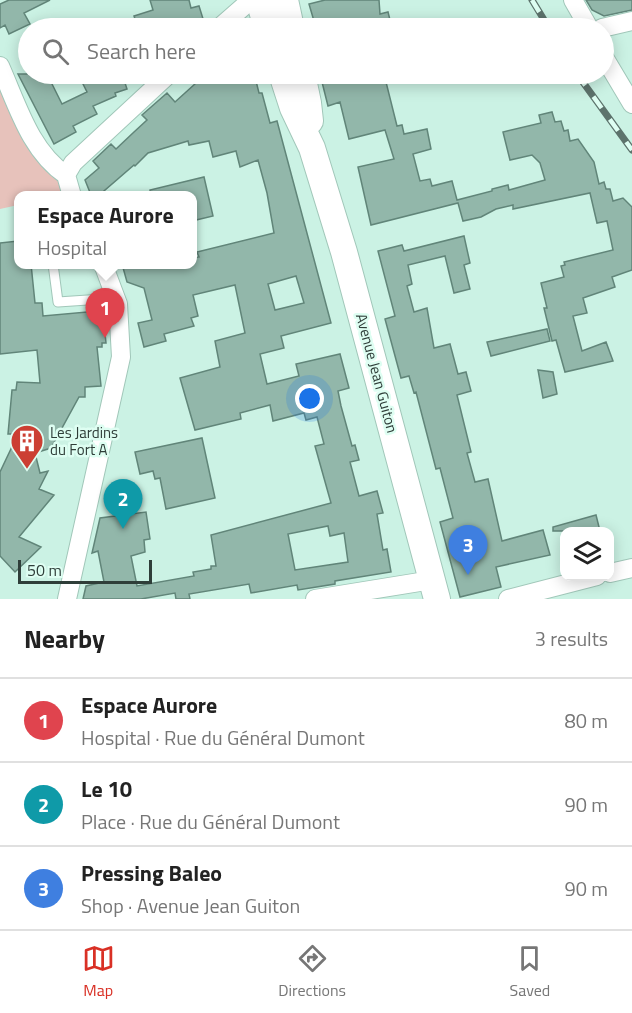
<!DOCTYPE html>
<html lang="en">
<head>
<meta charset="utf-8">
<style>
	body { margin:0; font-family:"Titillium Web",sans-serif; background:#f6f6f6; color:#222 }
	.controls { position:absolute; right:18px; bottom:18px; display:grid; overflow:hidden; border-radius:12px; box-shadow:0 3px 15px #0003 }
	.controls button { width:54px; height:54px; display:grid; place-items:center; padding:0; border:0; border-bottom:2px solid #e0e0e0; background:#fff; color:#222; font:30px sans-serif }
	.scale { position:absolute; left:18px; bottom:15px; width:134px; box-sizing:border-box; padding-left:6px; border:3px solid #2f3e39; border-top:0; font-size:16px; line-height:21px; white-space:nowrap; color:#2f3e39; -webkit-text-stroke:4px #defef2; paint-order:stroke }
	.you { position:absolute; left:310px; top:399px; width:21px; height:21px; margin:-15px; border:4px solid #fff; border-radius:50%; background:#1a73e8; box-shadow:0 0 0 9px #1a73e833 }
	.badge { display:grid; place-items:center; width:39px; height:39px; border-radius:50%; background:#d93025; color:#fff; font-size:20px; font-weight:700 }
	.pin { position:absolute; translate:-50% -50px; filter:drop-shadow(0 2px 3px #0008) }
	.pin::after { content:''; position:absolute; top:32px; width:21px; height:18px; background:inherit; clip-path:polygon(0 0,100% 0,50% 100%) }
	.popup { position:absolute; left:14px; top:191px; width:183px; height:78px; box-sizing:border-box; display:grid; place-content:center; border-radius:12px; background:#fff; filter:drop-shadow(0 2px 4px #0005); font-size:20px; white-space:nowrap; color:#767676 }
	.popup b { font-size:22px; color:#222 }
	.popup::after { content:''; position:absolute; left:50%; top:100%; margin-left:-12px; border:12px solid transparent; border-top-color:#fff }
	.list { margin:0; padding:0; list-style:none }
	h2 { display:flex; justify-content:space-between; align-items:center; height:78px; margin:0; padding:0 24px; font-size:26px }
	h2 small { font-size:20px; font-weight:400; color:#767676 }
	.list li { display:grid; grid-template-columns:39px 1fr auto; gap:18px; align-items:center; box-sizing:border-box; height:84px; padding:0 24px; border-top:2px solid #e0e0e0 }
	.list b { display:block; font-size:22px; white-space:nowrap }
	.list p { margin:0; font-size:20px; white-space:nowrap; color:#767676 }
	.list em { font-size:20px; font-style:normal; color:#767676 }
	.icon { flex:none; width:33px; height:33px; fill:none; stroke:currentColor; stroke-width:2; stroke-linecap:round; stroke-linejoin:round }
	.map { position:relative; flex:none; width:632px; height:599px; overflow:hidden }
	.search { position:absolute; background:#fff; box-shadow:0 3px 15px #0003; left:18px; right:18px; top:18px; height:66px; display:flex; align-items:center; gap:15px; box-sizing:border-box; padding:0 21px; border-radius:33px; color:#767676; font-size:22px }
	.sheet { height:330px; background:#fff }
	nav { display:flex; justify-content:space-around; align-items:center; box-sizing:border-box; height:84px; border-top:2px solid #e0e0e0; background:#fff; font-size:16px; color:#767676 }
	nav a { display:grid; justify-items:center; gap:3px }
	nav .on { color:#d93025 }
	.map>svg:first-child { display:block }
	.green { fill:#e7c2bb }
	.building { fill:#92b7aa; stroke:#618579; stroke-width:1.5; fill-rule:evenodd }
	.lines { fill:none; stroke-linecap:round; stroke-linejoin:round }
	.service-casing { stroke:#a1c7b9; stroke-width:11 }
	.minor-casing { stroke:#a1c7b9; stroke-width:20 }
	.secondary-casing { stroke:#a1c7b9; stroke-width:28 }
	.service { stroke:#fff; stroke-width:9 }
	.minor { stroke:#fff; stroke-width:18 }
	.secondary { stroke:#fff; stroke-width:26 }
	.rail-casing { stroke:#5d736c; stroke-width:7 }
	.rail { stroke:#defef2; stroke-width:4.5; stroke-dasharray:14; stroke-linecap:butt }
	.labels { text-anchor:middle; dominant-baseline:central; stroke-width:5; stroke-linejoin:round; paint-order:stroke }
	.street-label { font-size:15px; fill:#2f3e39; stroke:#defef2 }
	.poi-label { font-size:15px; fill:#2f3e39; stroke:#defef2; text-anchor:start }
</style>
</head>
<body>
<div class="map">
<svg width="632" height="599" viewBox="0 0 632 599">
	<rect width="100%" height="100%" fill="#cbf2e4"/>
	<path class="green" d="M0 66 69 196H18V205L0 209Z"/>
	<path class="building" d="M9 0H50L24 13 30 24 9 34 5 25 0 28V4Z
		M150 0H189L191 8 199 6 204 22 197 28H138L134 16 153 10Z
		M325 0H379L380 14 388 12 392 28H316L309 4Z
		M586 0H632V10L604 16 592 10Z
		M18 74H47L62 104 87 92 78 74H122L127 89 115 93 116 96 93 106 97 114 73 126 76 132 54 144Z
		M206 74H238L239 81 255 77 259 93H262L270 123 277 121 331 323 281 336 284 348 260 354 267 384 299 376 296 364 340 354 349 388 338 391 341 406 352 446 355 445 359 460 350 462 359 496 377 491 383 513 377 514 383 550 387 549 391 572 335 581V584L298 590 297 585 251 593 249 584 189 594 190 599H176L175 593 141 599H83L86 586 104 582 98 551 92 553 100 518 146 512 150 539 144 540 145 552 131 556 137 586 194 576 193 572 211 569V566H216L211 535 331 503 315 446 324 444 317 417 306 420 304 413 273 421 270 405 240 413 241 419 195 430 180 378 220 367 215 341 245 333 235 285 193 295 198 316 191 318 194 326 164 334 166 341 144 347 138 323 152 320 144 288 127 282 122 264H192V258L199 257 197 252 274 233 267 193 258 160 240 167 236 151 213 157 209 141 189 145 188 141 148 153 135 166 134 165 104 191 106 195H91L85 180 99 168 93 161 111 144 116 149 134 132 147 120 142 115 167 93 175 102ZM296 276 304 303 275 310 268 284ZM328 526 330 536 344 533 348 562 295 570 288 534Z
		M333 74H384L397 126 402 125 404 134 427 129 431 149 413 154 420 181 430 179 432 186 452 181 457 200 492 191V189L508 185 509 190 545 180 540 163 532 155 510 160 503 132 541 123 539 115 552 112 555 122 561 121 564 131 568 130 570 141 578 139 594 162 599 184 604 182 606 189H610L613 201 623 198 632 207V270L612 277 615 287 583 298 587 313 573 316 582 351 606 342 613 361 565 372 556 340 552 341 544 308H547L541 283 564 277 561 266 565 265 564 262 613 250 607 221 597 223 590 193 513 209V205L496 209 481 217 463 221 458 203 371 225 358 167 394 159 385 130 349 139 340 102 328 106 322 82 335 79Z
		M204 177 213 216 192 221V195H151L150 190Z
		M464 236 470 263 464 265 470 289 454 293 445 256 408 265 412 284 407 286 414 312 427 308 434 348 450 344 458 374 466 372 471 391 457 395 471 452 467 453 475 482 488 479 502 541 543 530 550 555 496 567 501 587 460 597 440 522 453 518 440 468 436 469 416 392 414 393 409 376 401 378 385 319 395 316 378 251 402 245 404 251Z
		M18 241V264H31L35 303H42L43 316 98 311 100 324H104L106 343H102V347H97L101 386 85 387V397H79L51 448 35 453 40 473 48 471 39 489 54 495 19 537 41 547 15 572 0 556V472L18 434H8L12 390H16L17 382 40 383 37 350 0 354V243Z
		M547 329 550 341 491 356 487 342Z
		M538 370 553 372 557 394 543 398Z
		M202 438 215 498 166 509 160 478 155 479 153 471 140 474 135 452Z
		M596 515 600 531H553V527Z"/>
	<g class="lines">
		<g class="service-casing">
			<path id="service" d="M53 264 58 302 117 298"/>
		</g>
		<g class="minor-casing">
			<path id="minor" d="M573 0 589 28
				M219 28 251 0
				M602 28 632 21
				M604 57 632 104
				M0 66C17 104 30 151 66 175
				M72 196 66 175 73 163 169 74
				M610 573 632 568
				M67 599 121 357 118 304 103 264
				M315 599 432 580
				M508 599 597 576"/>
		</g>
		<g class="secondary-casing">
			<path id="secondary" d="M259 0 267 28
				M285 0 291 28
				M282 74 293 108 312 148 344 252 437 599
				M302 74 308 103 310 121"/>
		</g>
		<use href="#service" class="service"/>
		<use href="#minor" class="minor"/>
		<use href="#secondary" class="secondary"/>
		<g class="rail-casing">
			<path id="rail" d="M532 0 549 28
				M577 74 632 150"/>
		</g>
		<use href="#rail" class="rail"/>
	</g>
	<defs>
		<g id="building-pin" transform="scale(1.725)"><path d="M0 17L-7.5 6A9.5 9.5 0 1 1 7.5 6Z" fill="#cc3f33" stroke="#defef2"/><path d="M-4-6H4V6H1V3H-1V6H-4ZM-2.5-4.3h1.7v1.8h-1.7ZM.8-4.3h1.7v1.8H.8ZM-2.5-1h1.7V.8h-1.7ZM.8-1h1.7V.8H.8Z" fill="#fff"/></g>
	</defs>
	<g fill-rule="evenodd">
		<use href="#building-pin" x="27" y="441"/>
	</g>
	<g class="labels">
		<g class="street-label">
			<text transform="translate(377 373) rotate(75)">Avenue Jean Guiton</text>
		</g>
		<g class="poi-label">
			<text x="50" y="432">Les Jardins<tspan x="50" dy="17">du Fort A</tspan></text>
		</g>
	</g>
</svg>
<div class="controls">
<button><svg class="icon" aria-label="layers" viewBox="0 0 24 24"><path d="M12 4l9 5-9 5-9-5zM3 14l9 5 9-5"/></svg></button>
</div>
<div class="scale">50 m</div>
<div class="you"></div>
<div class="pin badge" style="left:105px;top:338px;background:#e0444e">1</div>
<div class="popup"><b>Espace Aurore</b>Hospital</div>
<div class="pin badge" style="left:123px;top:529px;background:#0f9aa8">2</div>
<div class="pin badge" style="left:468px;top:575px;background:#3f7fe0">3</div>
<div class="search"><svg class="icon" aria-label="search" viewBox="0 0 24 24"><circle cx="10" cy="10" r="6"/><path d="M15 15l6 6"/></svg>Search here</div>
</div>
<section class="sheet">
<h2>Nearby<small>3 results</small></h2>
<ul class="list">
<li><span class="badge" style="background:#e0444e">1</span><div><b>Espace Aurore</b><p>Hospital · Rue du Général Dumont</p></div><em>80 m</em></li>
<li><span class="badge" style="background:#0f9aa8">2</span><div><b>Le 10</b><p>Place · Rue du Général Dumont</p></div><em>90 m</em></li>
<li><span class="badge" style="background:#3f7fe0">3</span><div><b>Pressing Baleo</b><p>Shop · Avenue Jean Guiton</p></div><em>90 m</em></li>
</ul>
</section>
<nav>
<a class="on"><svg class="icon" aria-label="map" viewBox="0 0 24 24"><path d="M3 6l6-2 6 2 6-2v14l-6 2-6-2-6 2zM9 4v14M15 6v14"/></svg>Map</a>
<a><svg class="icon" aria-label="directions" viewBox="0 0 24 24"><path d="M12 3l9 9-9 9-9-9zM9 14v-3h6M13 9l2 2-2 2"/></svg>Directions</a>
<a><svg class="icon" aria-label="saved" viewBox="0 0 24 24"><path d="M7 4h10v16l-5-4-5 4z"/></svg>Saved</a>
</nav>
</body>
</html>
